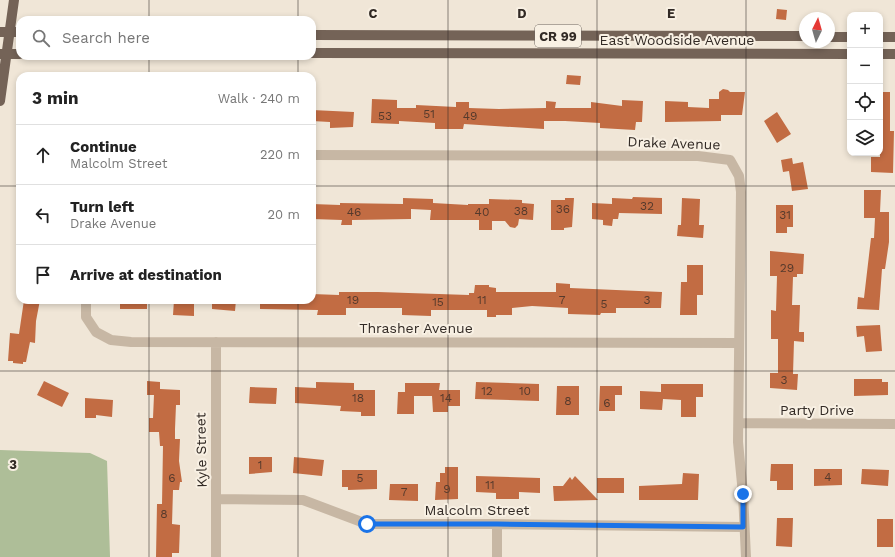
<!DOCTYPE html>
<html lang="en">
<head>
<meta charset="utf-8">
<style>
	body { margin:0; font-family:"Work Sans",sans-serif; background:#f6f6f6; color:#222 }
	.controls { position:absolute; right:12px; top:12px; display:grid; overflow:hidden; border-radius:8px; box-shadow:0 2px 6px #0003 }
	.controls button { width:36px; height:36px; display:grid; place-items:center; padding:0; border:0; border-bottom:1px solid #e0e0e0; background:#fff; color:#222; font:20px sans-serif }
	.compass { position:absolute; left:799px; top:12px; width:36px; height:36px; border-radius:50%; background:#fff; box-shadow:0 2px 6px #0003; rotate:5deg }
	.stop { position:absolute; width:12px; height:12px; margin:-9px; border:3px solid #1a73e8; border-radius:50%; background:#fff }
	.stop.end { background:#1a73e8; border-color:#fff; box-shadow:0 1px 4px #0008 }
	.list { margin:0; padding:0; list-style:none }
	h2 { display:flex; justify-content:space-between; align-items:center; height:52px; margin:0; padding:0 16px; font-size:17px }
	h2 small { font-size:13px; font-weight:400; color:#767676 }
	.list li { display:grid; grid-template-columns:26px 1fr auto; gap:12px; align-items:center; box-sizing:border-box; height:60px; padding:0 16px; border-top:1px solid #e0e0e0 }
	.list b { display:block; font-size:15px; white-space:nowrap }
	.list p { margin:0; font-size:13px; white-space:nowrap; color:#767676 }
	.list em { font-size:13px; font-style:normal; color:#767676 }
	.icon { flex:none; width:22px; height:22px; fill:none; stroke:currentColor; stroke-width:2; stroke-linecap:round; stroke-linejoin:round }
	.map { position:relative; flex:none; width:895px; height:557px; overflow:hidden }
	.search { position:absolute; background:#fff; box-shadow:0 2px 6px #0003; left:16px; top:16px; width:300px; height:44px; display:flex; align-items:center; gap:10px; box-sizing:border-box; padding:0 14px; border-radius:12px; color:#767676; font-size:15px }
	.panel { position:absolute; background:#fff; box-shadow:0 2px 6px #0003; left:16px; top:72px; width:300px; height:232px; border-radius:12px }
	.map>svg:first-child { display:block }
	.green { fill:#aebe98 }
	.building { fill:#c26c43 }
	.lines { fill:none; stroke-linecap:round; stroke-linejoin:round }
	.minor { stroke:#c7b7a4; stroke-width:10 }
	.primary { stroke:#746357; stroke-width:10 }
	.route { stroke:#1a73e8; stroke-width:5 }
	.grid { fill:none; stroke:#322a25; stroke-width:1; stroke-opacity:0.55 }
	.labels { text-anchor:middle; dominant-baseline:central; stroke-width:4; stroke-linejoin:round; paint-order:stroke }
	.number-label { font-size:12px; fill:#563a2c }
	.shield { fill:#f8f0e3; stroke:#6d655e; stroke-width:1 }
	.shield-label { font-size:13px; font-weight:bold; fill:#322a25 }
	.street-label { font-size:14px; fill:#322a25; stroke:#f8f0e3 }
	.grid-label { font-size:13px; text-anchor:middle; font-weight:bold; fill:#322a25; stroke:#f8f0e3; stroke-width:4; stroke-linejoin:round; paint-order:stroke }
</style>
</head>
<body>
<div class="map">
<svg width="895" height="557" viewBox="0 0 895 557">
	<rect width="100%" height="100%" fill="#f0e6d7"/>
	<path class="green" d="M0 450 90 453 107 461 110 557H0Z"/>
	<path class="building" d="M777 9 787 10 786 20 776 19Z
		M567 75 581 76 580 85 566 84Z
		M723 89 728 90 730 92H745L742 115H721V121L665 122V101L688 102V107L709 108V99H719V92Z
		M880 92H890V131H894L893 173 871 172V157H880Z
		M372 99 397 100V108H416V105L456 107V102H469V108L499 109 546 108V101L556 102 555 108H591V102L622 106V100L643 101 642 122H636L635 130 600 128V123L565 121H544V129L464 124 463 129H435V123L399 121V124L371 123Z
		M312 110 354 112 353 127 330 128V122L312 121Z
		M777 112 791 134 777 143 764 121Z
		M792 158 793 164 803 162 808 189 792 191 789 171 783 172 781 160Z
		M864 190H881L880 212H889V242L885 269H882L879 310 857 309 858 297 864 298 871 238H874L875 218H864Z
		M633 197 662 198V214L619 213 618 219H613L612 226 603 225V220L592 219V203L612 204V198L632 199Z
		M403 198 433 199V203L468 205V204H489V199L522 200V203L534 204 533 220 519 219 518 225 515 228 510 227 505 221H492V230H479V220H430L431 210 411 209V219L352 220V225H341L342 220 312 219V204L340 205V203L403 204Z
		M565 198H574L572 227 564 228V230H551V200H565Z
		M682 198 700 199 699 225H704L703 238 677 236 678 225H681Z
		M776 205H793V227H787V233H776Z
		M770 251 804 254 803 274H797V277H793L792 305H800L799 332H804V342L794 341 793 374H798L797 390 770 388V373H778V339H771V310L776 311 777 276H770Z
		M687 265H703V295H697V315H680L681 282H687Z
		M556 283 570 284V288L662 292 661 308H616V313H601L600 315 568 314V308L532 306 512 308V315H496V317H487V310H431V316L402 315V308H346V315H317L318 310 260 309V300H312V294L339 295V292H378L469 295V293H474L475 285H489V287L496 288V292H556Z
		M24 300H40L36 321 35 343 30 342 26 362H23V364L13 363V361H8L10 333 19 334Z
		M120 300H147V309H120Z
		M174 300H194V316L173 315Z
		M212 300H236L235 311 212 309Z
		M880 325 882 351 866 352 864 336 857 337 856 326Z
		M854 379H882V382H888V395L854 396Z
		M44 381 69 393 62 407 37 395Z
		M147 381 160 382V389L180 390V405H176L175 429V439H180L179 461 182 482H180L179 490H173L172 524 180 525 179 553H172V557H156L157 504H162L163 446H160L159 432H149V418H153L154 395H147Z
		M316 382 354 383V390H375V416H361V412L340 411 341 406 295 403V387L316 388Z
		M476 382 539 384V401L475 399Z
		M405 383H440L439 390H460V406H448V412H433L432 396H414V414H397L398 392H405Z
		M661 384H703V397H696V417H681V400L663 399 662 410 640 409V391L661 392Z
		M557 386H579V415H556Z
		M600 386H622V395H615V411H599Z
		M250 387 277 388 276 404 249 403Z
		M85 398 113 400 112 417 96 415V418H85Z
		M249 457H272V472L249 474Z
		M294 457 324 460 322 476 293 473Z
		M771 464H793V490H777V481H770Z
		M445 467H458V499L435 500 436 482H440V473H445Z
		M814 469H842V485L814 486Z
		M862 469 889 470 888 486 861 484Z
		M342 470H377V489L348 490V487H342Z
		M683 473 699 474 698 500H639V486L682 484Z
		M476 476 540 478V493L519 492V499H496V493L476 492Z
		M575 476 598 500 554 501 553 486H563L570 477 572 480Z
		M597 478H624V493H597Z
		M390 484H418V501L389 500Z
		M777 518H793L792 547 776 546Z
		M877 519H893V547H877Z"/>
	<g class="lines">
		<path class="minor" d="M312 155 698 156 730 160 739 176 741 192 738 442 743 494 746 557
			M86 300V317L96 332 111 340 131 342 738 343
			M739 423 895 424
			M216 499 303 500 367 524H497L743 527
			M216 557V342
			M497 557V524"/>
		<path class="primary" d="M0 32H20
			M312 35 805 36
			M829 37H850
			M880 37H895
			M312 53 850 54
			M0 54H20
			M880 54H895
			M0 101 14 0"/>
	</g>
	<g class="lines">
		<path class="route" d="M367 524H497L743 527V494"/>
	</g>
	<path class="grid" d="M149 0V20M298 0V20M448 0V557M597 0V557M746 0V557M149 56V76M298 56V76M0 186H20M312 186H895M149 300V557M298 300V557M0 371H895"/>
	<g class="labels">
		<g class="number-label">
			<text x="429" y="114">51</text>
			<text x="385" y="116">53</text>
			<text x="470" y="116">49</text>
			<text x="647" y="206">32</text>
			<text x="563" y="209">36</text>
			<text x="521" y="211">38</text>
			<text x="354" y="212">46</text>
			<text x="482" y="212">40</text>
			<text x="785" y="215">31</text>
			<text x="787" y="268">29</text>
			<text x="353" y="300">19</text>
			<text x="482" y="300">11</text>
			<text x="562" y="300">7</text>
			<text x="647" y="300">3</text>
			<text x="438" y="302">15</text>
			<text x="604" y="304">5</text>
			<text x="784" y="380">3</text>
			<text x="487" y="391">12</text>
			<text x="525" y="391">10</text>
			<text x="358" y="398">18</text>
			<text x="446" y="398">14</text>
			<text x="568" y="401">8</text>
			<text x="607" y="403">6</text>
			<text x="260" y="465">1</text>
			<text x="828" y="477">4</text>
			<text x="172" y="478">6</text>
			<text x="360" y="478">5</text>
			<text x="490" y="485">11</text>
			<text x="447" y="489">9</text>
			<text x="404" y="492">7</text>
			<text x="164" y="514">8</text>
		</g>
		<rect class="shield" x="535" y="25" width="46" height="22" rx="3"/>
		<g class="shield-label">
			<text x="558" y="36">CR 99</text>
		</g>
		<g class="street-label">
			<text x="677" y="40">East Woodside Avenue</text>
			<text transform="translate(674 143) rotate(2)">Drake Avenue</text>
			<text x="416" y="328">Thrasher Avenue</text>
			<text x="817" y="410">Party Drive</text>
			<text transform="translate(201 450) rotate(-91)">Kyle Street</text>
			<text x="477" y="510">Malcolm Street</text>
		</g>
	</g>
	<g class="grid-label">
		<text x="373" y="18">C</text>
		<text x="522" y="18">D</text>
		<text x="671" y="18">E</text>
		<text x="13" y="469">3</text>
	</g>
</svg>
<div class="controls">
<button>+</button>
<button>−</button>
<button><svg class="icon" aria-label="locate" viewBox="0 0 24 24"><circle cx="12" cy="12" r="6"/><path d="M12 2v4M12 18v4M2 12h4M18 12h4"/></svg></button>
<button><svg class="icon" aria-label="layers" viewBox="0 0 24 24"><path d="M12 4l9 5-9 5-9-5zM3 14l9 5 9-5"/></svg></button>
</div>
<svg class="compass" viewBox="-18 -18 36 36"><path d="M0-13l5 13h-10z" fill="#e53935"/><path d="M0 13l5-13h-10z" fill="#767676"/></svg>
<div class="stop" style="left:367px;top:524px"></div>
<div class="stop end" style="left:743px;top:494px"></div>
<div class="search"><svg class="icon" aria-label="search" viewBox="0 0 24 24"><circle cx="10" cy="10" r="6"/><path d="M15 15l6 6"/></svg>Search here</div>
<section class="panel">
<h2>3 min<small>Walk · 240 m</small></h2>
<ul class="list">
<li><svg class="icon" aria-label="ahead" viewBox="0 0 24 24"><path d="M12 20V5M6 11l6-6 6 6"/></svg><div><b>Continue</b><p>Malcolm Street</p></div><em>220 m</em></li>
<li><svg class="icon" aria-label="left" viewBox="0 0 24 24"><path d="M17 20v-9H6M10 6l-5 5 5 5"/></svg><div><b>Turn left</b><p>Drake Avenue</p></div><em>20 m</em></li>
<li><svg class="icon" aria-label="arrive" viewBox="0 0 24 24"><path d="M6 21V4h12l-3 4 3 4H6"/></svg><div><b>Arrive at destination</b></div></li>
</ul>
</section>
</div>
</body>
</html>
